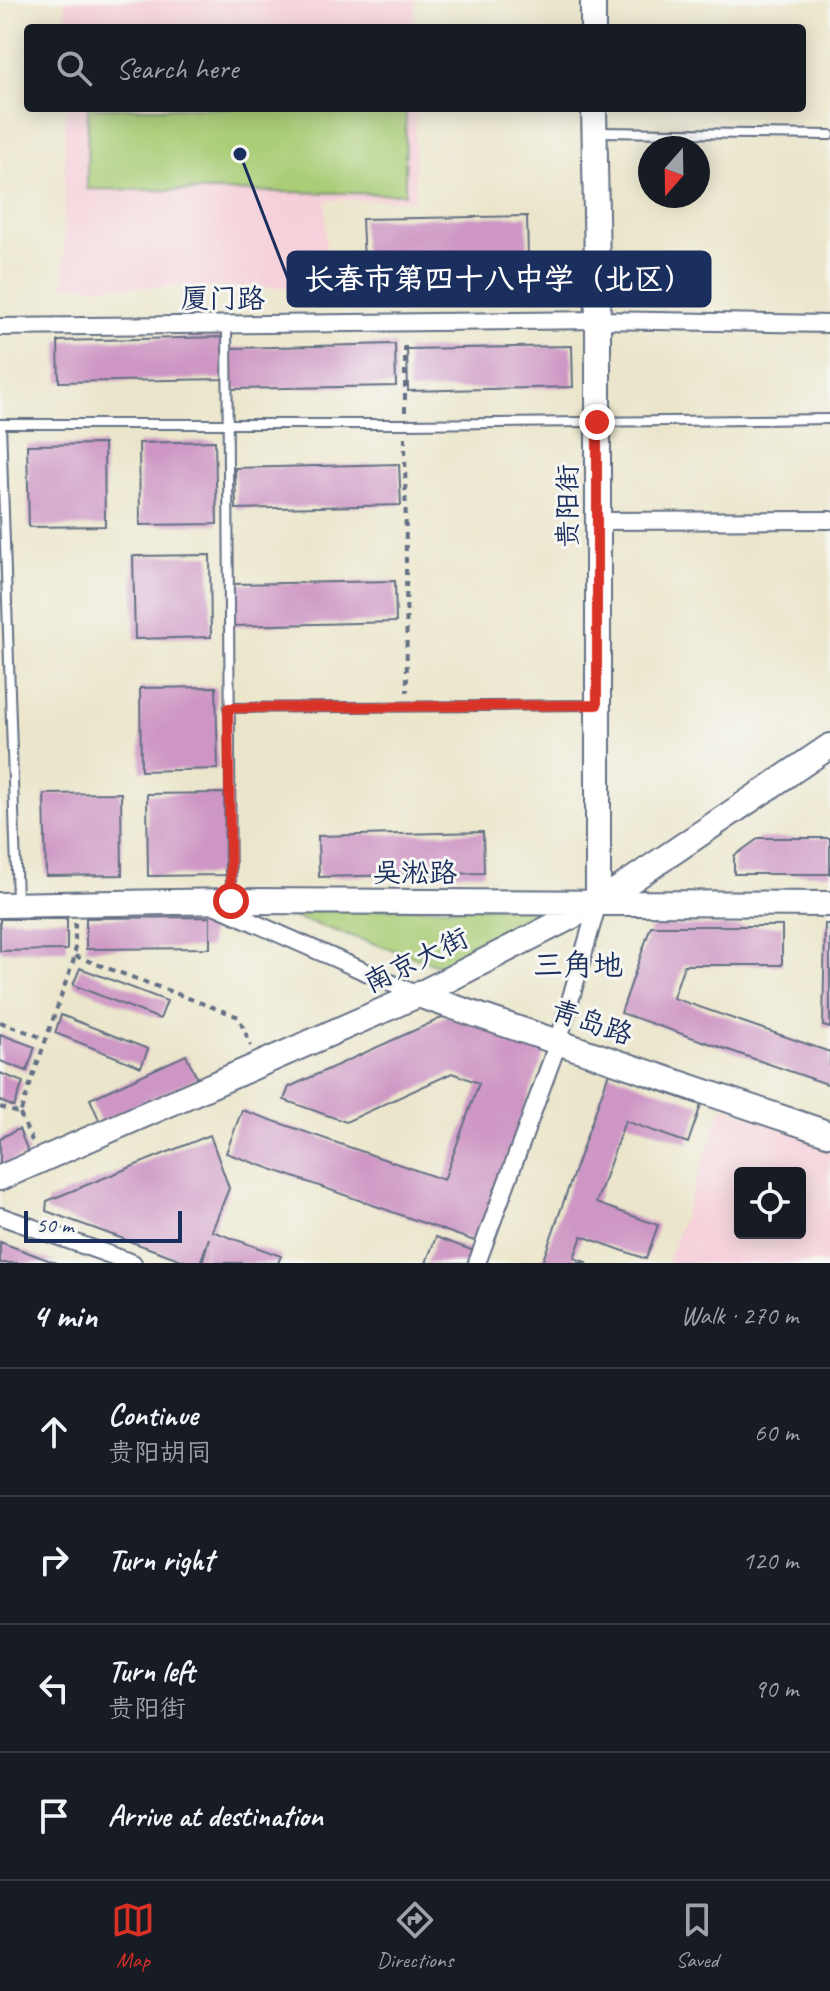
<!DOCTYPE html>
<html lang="en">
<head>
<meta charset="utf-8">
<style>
	body { margin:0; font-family:Caveat,"LXGW WenKai TC",sans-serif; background:#20242c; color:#f1f3f6 }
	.controls { position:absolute; right:24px; bottom:24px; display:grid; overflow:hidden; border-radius:8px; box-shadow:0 4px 20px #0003 }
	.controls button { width:72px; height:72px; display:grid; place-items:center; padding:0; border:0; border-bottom:2px solid #363941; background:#171b24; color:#f1f3f6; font:40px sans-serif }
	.compass { position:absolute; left:638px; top:136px; width:72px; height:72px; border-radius:50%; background:#171b24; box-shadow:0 4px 20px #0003; rotate:200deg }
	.scale { position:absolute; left:24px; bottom:20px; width:158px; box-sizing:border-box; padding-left:8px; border:4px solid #1b2f5e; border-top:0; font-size:22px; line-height:28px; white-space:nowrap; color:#1b2f5e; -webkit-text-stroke:6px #f6f6f2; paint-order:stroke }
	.stop { position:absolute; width:24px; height:24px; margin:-18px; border:6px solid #d93025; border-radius:50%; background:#fff }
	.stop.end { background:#d93025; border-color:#fff; box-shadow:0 2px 8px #0008 }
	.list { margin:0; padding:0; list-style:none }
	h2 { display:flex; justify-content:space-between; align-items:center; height:104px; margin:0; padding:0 32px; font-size:34px }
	h2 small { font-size:26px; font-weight:400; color:#9ea1a6 }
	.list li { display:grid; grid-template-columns:52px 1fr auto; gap:24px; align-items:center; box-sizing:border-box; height:128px; padding:0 32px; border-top:2px solid #363941 }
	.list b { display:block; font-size:30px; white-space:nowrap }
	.list p { margin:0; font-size:26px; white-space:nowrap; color:#9ea1a6 }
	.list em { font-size:26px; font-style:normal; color:#9ea1a6 }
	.icon { flex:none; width:44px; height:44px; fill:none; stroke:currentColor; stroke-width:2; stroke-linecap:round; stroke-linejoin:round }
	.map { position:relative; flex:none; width:830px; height:1263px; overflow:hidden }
	.search { position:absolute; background:#171b24; box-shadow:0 4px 20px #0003; left:24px; right:24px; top:24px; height:88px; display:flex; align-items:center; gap:20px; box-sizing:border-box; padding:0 28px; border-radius:8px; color:#9ea1a6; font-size:30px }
	.sheet { height:616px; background:#171b24 }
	nav { display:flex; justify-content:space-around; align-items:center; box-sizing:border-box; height:112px; border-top:2px solid #363941; background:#171b24; font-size:22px; color:#9ea1a6 }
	nav a { display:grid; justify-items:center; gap:4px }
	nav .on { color:#d93025 }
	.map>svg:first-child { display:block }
	.built { fill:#f6cfd9; fill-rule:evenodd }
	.green { fill:#aacd77; stroke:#627e6a; stroke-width:2 }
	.building { fill:#ce96c4 }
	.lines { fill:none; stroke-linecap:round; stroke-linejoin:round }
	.lane-casing { stroke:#646f84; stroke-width:12 }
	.street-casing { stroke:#646f84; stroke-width:20 }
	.secondary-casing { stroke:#646f84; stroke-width:28 }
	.path { stroke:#646f84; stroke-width:4; stroke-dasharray:6 6; stroke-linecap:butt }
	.lane { stroke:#fff; stroke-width:8 }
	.street { stroke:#fff; stroke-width:16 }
	.secondary { stroke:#fff; stroke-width:24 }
	.route { stroke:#d93025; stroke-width:10 }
	.labels { text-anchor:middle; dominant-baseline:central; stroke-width:6; stroke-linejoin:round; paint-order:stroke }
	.street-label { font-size:28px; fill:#1b2f5e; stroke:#f6f6f2 }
	.neighbourhood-label { font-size:30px; fill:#1b2f5e; stroke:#f6f6f2 }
	.leader { fill:none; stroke:#1b2f5e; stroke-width:3 }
	.callout-dot { fill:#1b2f5e; stroke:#f6f6f2; stroke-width:3 }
	.callout { fill:#1b2f5e; stroke:#1b2f5e; stroke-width:3 }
	.callout-label { font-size:30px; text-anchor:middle; font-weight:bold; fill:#fff }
</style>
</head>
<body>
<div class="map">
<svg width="830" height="1263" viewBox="0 0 830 1263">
	<rect width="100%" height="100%" fill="#f6f6f2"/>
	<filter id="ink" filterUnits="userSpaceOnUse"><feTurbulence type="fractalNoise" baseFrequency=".0125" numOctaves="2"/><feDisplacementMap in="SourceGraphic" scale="16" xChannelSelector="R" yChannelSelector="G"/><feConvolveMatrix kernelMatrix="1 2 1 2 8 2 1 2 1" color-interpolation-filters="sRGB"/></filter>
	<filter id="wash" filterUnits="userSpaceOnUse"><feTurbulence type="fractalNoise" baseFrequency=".006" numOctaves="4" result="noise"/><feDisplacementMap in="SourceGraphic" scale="32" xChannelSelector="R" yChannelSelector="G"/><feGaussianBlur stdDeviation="1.8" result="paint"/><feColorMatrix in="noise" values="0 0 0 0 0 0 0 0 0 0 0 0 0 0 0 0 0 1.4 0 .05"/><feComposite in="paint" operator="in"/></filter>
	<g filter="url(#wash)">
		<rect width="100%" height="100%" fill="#ebe6cb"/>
		<path class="built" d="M65 0H415V28H65Z
			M65 108H415V200H326L325 288 64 286Z
			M723 1106 830 1144V1263H667ZM740 1173H800V1233H740Z"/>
		<path class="green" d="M88 108H406L405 194 87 189Z
			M585 905 450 969 276 911Z"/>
		<g id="blocks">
			<path class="building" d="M527 216 528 257 364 261 362 219Z
				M223 337 224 379 59 382 58 341Z
				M395 344 396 386 231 389V348Z
				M572 346 573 387 408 391 407 349Z
				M215 441 217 524 140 525 139 443Z
				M104 444 105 526 29 527 27 445Z
				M399 464 401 505 236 509 235 468Z
				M210 555 211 637 135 639 133 556Z
				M395 581 396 622 232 626 231 584Z
				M216 687 218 769 141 771 140 688Z
				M121 793 122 875 46 876 44 794Z
				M224 793 225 875 148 876 147 794Z
				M483 832 484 873 319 877 318 836Z
				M759 838H830V874H734V856Z
				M210 917V948L86 949V918Z
				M0 919H67V950L0 951Z
				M825 924H830V1028L823 1026Z
				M651 926H782V965H684L673 998 830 1052V1085L621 1013Z
				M80 968 167 1001 160 1019 73 985Z
				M61 1015 148 1049 141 1067 55 1033Z
				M448 1015 546 1049 477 1242 226 1153 242 1110 444 1180 479 1083 452 1073 346 1122 284 1100 289 1087Z
				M0 1034 35 1047 27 1071 0 1061Z
				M186 1055 197 1078 100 1122 90 1099Z
				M0 1073 23 1082 14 1107 0 1101Z
				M609 1073 701 1105 688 1143 625 1121 596 1203 658 1225 646 1259 582 1236 574 1258 588 1263H542Z
				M19 1129 29 1154 0 1166V1138Z
				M210 1135 229 1188 212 1231 281 1256 278 1263H202L209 1238 200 1263H190L46 1211 47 1201Z
				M436 1237 474 1251 469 1263H426Z
				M0 1242 56 1263H0Z"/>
		</g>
	</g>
	<g filter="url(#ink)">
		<use href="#blocks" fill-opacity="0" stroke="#646f84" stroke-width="2"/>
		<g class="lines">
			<g class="lane-casing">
				<path id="lane" d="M599 132 830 135
					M227 325 231 899
					M228 708 596 705
					M17 900 1 424H405L830 419"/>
			</g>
			<g class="street-casing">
				<path id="street" d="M0 327 598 320 830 324
					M597 521 830 520
					M214 905 418 995
					M0 1216 133 1263
					M477 1263 558 1043 598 903"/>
			</g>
			<g class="secondary-casing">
				<path id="secondary" d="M593 0V28
					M594 108 598 320V903
					M0 905 231 901 830 904
					M418 995 830 1134
					M0 1178 418 995 598 903 830 746"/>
			</g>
			<path class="path" d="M405 412V341
				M405 437 407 692
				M75 956 239 1017 251 1046
				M0 1022 46 1039
				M0 1107 20 1114 75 956V923
				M20 1114 32 1141"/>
			<use href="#lane" class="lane"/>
			<use href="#street" class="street"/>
			<use href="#secondary" class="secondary"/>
		</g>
	</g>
	<g class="lines" filter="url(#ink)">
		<path class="route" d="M231 901 228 708 597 705V422"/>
	</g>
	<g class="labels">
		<g class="street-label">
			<text x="223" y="298">厦门路</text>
			<text transform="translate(567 506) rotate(-90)">贵阳街</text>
			<text x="415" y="872">吴淞路</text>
			<text transform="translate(416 960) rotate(-26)">南京大街</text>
			<text transform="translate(592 1022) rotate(19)">青岛路</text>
		</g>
		<g class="neighbourhood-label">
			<text x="578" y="965">三角地</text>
		</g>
	</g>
	<path class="leader" d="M240 154L288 279"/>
	<circle class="callout-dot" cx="240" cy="154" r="8"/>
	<rect class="callout" x="288" y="252" width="422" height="54" rx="8"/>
	<g class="callout-label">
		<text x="499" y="289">长春市第四十八中学（北区）</text>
	</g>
</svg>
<div class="controls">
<button><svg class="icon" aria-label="locate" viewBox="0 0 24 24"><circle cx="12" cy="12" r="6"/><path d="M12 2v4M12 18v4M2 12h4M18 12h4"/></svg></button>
</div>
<svg class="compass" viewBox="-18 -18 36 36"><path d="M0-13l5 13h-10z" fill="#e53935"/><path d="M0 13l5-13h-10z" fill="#9ea1a6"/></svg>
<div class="scale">50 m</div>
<div class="stop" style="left:231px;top:901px"></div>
<div class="stop end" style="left:597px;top:422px"></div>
<div class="search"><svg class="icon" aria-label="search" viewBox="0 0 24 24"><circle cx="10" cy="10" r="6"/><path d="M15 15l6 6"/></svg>Search here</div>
</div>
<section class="sheet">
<h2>4 min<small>Walk · 270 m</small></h2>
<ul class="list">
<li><svg class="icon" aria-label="ahead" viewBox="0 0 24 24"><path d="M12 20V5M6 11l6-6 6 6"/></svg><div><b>Continue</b><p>贵阳胡同</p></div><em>60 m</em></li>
<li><svg class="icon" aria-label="right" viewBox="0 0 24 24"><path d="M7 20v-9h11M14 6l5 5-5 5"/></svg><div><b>Turn right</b></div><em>120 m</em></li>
<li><svg class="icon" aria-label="left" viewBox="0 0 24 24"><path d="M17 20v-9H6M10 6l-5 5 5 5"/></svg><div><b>Turn left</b><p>贵阳街</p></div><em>90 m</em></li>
<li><svg class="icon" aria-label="arrive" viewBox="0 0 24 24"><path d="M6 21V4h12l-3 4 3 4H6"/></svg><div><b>Arrive at destination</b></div></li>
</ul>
</section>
<nav>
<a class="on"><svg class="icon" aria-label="map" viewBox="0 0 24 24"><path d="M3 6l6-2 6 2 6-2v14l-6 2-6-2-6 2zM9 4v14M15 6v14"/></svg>Map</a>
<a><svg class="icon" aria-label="directions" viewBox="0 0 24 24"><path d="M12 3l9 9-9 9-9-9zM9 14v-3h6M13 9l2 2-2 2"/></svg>Directions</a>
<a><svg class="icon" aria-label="saved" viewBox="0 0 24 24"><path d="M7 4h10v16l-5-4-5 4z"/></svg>Saved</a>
</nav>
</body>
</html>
